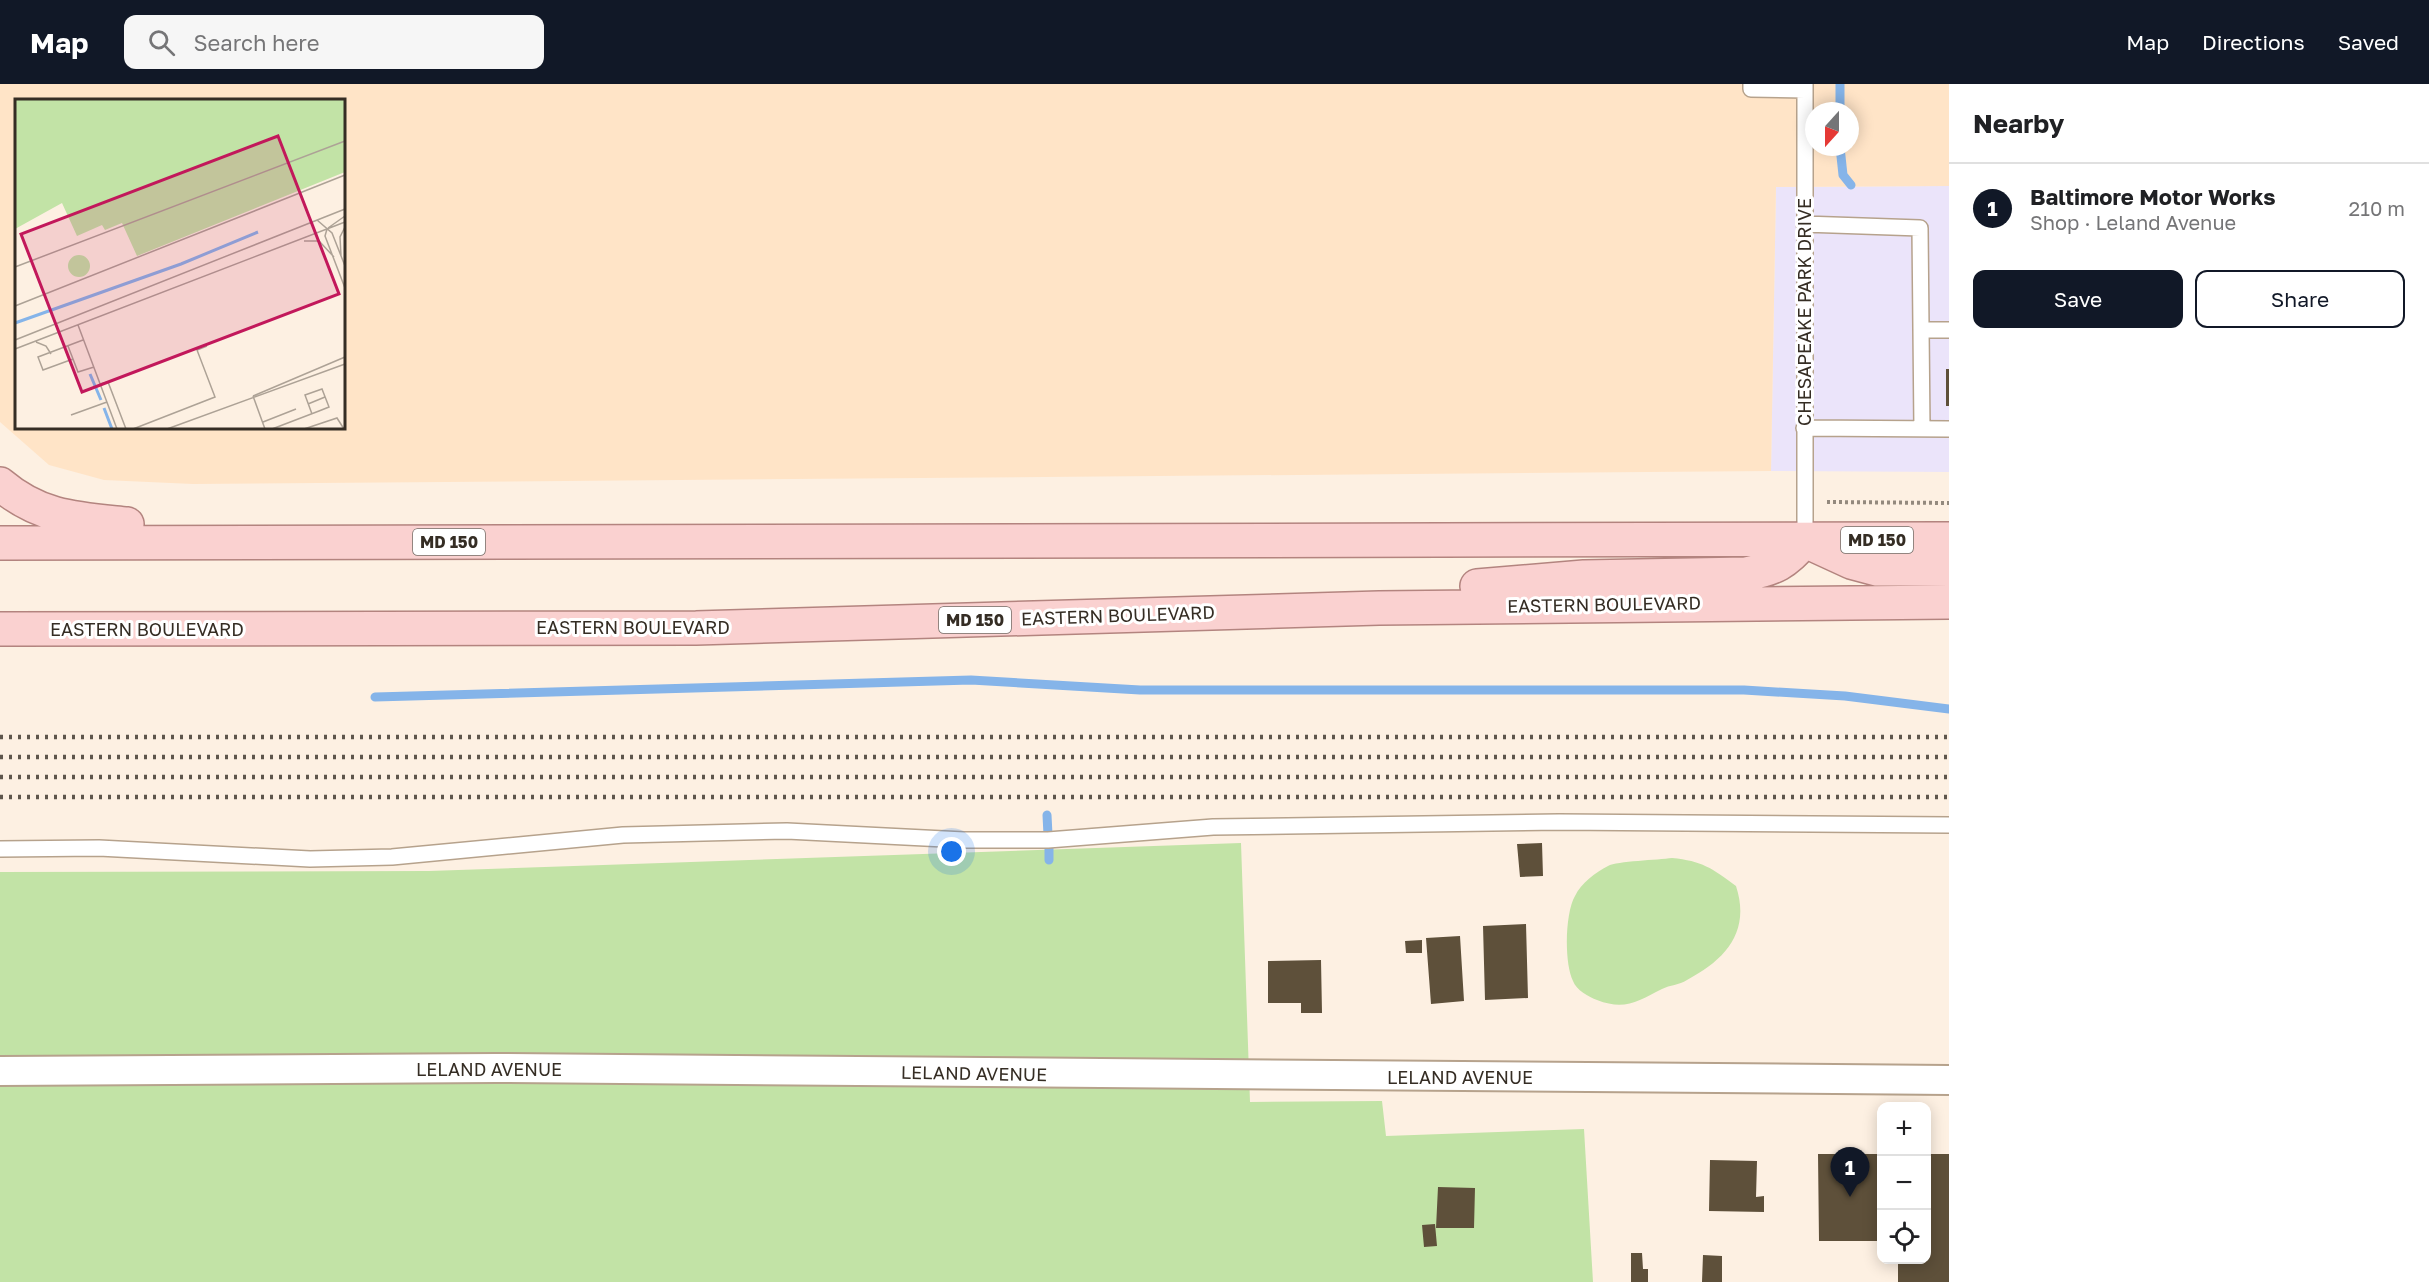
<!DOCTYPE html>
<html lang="en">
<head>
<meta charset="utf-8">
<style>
	body { margin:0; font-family:"Golos Text",sans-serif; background:#f6f6f6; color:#202124 }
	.controls { position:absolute; right:18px; bottom:18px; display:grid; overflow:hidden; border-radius:12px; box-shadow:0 3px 15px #0003 }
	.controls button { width:54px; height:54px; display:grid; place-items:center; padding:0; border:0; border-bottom:2px solid #e0e0e0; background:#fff; color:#202124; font:30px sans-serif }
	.compass { position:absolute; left:1805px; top:18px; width:54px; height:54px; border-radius:50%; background:#fff; box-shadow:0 3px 15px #0003; rotate:201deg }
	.you { position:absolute; left:952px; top:768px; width:21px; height:21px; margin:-15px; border:4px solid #fff; border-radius:50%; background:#1a73e8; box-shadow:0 0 0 9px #1a73e833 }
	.badge { display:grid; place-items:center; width:39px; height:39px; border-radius:50%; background:#111827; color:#fff; font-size:20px; font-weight:700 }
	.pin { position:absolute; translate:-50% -50px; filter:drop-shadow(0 2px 3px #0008) }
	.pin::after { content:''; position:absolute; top:32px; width:21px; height:18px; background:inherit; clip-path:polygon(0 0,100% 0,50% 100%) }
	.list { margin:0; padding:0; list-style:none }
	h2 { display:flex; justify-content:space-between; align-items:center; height:78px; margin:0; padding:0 24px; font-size:26px }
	h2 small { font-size:20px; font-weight:400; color:#757577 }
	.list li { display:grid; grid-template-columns:39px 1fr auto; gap:18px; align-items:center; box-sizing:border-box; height:90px; padding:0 24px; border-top:2px solid #e0e0e0 }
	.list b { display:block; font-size:22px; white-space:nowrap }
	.list p { margin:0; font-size:20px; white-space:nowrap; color:#757577 }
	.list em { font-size:20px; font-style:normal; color:#757577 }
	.actions { display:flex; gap:12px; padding:18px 24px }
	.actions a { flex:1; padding:14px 0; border:2px solid #111827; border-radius:12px; text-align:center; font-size:21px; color:#111827 }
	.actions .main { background:#111827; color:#fff }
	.icon { flex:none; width:33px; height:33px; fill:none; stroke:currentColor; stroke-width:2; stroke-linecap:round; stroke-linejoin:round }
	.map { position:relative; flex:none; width:1949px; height:1198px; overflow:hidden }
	header { display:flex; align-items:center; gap:36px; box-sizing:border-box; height:84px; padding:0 30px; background:#111827; color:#fff }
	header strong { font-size:28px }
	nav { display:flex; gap:33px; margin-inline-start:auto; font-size:21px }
	.search { width:420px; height:54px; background:#f6f6f6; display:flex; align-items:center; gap:15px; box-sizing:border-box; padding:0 21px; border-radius:12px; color:#757577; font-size:22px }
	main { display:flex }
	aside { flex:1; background:#fff }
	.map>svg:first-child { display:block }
	.commercial { fill:#ebe4fa }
	.built { fill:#ffe4c7; fill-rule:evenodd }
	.green { fill:#c2e3a6 }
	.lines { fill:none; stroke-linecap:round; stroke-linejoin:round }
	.stream { stroke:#85b4e9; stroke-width:9 }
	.building { fill:#5e503a }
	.lane-casing { stroke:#b6a28c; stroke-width:18 }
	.street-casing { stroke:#b6a28c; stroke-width:32 }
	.primary-casing { stroke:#b3847f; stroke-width:36 }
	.path { stroke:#93897d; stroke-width:4; stroke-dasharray:3 3; stroke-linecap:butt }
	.lane { stroke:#fff; stroke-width:15 }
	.street { stroke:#fff; stroke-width:28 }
	.primary { stroke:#fad1d0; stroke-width:33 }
	.rail { stroke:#5e554b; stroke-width:4.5; stroke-dasharray:3 6; stroke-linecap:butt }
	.labels { text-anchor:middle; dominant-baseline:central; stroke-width:6; stroke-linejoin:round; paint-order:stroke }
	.shield { fill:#fff; stroke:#726c66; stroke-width:1.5 }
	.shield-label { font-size:16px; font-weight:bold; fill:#352d24 }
	.street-label { font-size:18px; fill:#352d24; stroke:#fff }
	.inset-river { fill:none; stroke:#85b4e9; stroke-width:3 }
	.inset-road { fill:none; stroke:#ada296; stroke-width:1.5 }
	.view { fill:#c2185b; fill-opacity:0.15; stroke:#c2185b; stroke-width:3 }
	.inset-edge { fill:none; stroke:#352d24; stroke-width:3 }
</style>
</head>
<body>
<header>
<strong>Map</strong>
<div class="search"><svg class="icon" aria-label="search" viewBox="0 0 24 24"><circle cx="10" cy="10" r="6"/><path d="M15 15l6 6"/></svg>Search here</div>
<nav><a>Map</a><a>Directions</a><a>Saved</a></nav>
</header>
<main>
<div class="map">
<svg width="1949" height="1198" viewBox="0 0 1949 1198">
	<rect width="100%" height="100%" fill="#fdf0e2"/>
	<path class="commercial" d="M1949 102V388L1771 387 1776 103Z"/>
	<path class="built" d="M0 0H1949V102L1776 103 1771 387 193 400 104 396 49 381 0 338ZM16 16H344V344H16ZM1814 27H1850V63H1814Z"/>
	<path class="green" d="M1241 759 1250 1018 1382 1017 1386 1052 1584 1045 1593 1198H0V788L429 787Z
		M1672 774C1702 777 1712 784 1736 802 1751 848 1725 876 1687 896 1679 901 1670 901 1662 905 1638 917 1625 927 1597 916 1589 913 1576 906 1573 897 1564 879 1565 829 1575 812 1581 799 1596 788 1608 782 1617 777 1658 776 1672 774Z"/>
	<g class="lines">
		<path class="stream" d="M1840 0V27
			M1840 63 1843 91 1851 101
			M375 613 971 596 1140 606H1744L1845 612 1949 625
			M1047 731 1048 751
			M1049 776V761"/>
	</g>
	<path class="building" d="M1946 285H1949V322H1946Z
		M1542 759 1543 792 1520 793 1517 760Z
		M1526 840 1528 914 1485 916 1483 842Z
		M1460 852 1464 917 1431 920 1426 854Z
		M1422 856V869H1406L1405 857Z
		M1321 876 1322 929H1301V919H1268V877Z
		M1818 1070H1882V1157H1819Z
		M1926 1070H1949V1198H1898V1176H1926Z
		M1710 1076 1757 1077 1756 1113 1764 1112V1128L1709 1127Z
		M1438 1103 1475 1104 1474 1144H1436Z
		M1435 1140 1437 1162 1424 1163 1422 1141Z
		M1631 1169H1642L1643 1185H1648V1198H1631Z
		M1703 1171 1722 1172V1198H1702Z"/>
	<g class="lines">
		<g class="lane-casing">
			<path id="lane" d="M1751 0V5L1805 6
				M1804 140 1920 144 1922 345
				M1921 246H1949
				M1804 344 1949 345
				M1805 456V0
				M0 765 99 764 310 775 392 773 623 751 787 747 964 756H1048L1213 743 1559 738 1949 741"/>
		</g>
		<g class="street-casing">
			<path id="street" d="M0 987 495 984 1949 996"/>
		</g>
		<g class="primary-casing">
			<path id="primary" d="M0 400C40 434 77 435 127 440
				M0 459 1949 455
				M1814 461 1851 478 1877 485H1949
				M1477 502 1584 493 1746 490C1774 485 1786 479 1805 456
				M0 545 696 544 1379 524 1949 518"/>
		</g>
		<path class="path" d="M1827 418 1949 419"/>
		<use href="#lane" class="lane"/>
		<use href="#street" class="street"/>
		<use href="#primary" class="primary"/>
		<path class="rail" d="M0 653H1949
			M0 673H1949
			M0 693H1949
			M0 713H1949"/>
	</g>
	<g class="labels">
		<g class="shield">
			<rect x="1841" y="443" width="72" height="26" rx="4.5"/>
			<rect x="413" y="445" width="72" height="26" rx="4.5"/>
			<rect x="939" y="523" width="72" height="26" rx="4.5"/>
		</g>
		<g class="shield-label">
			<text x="1877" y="456">MD 150</text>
			<text x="449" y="458">MD 150</text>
			<text x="975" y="536">MD 150</text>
		</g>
		<g class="street-label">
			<text transform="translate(1804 228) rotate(-90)">CHESAPEAKE PARK DRIVE</text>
			<text transform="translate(1604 520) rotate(-1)">EASTERN BOULEVARD</text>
			<text transform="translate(1118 531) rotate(-2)">EASTERN BOULEVARD</text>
			<text x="633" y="543">EASTERN BOULEVARD</text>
			<text x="147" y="545">EASTERN BOULEVARD</text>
			<text x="489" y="985">LELAND AVENUE</text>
			<text transform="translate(974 989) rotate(1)">LELAND AVENUE</text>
			<text x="1460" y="993">LELAND AVENUE</text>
		</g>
	</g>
	<g transform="translate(15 15)">
		<rect width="330" height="330" fill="#fdf0e2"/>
		<path d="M0 0H330V73L122 157 107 124 90 131 87 126 62 137 47 104 0 130ZM53 167a11 11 0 1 1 22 0a11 11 0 1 1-22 0Z" fill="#c2e3a6"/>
		<path class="inset-river" d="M0 224 166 165 243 133M75 275 86 301M89 309 97 330"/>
		<path class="inset-road" d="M302 121 317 134 330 167M313 129 330 117M312 130 310 137 330 189M289 142H304L319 158M326 157 325 138 330 128M0 168 330 42M0 207 330 76M63 226 102 330M0 241 330 110M21 243 31 247 36 255M53 247 63 273 79 268M0 250 330 123M58 260 28 271 23 258 68 241M85 285 93 283 111 330M238 297 330 258M238 297 250 330M293 305 310 298M56 316 92 303M248 323 281 310M118 330 200 298 182 251 192 247M152 330 330 265M257 330 304 312 314 308 307 290 290 296 297 315M289 330 322 319 329 330"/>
		<path class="view" d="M263 37 324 195 67 293 6 135Z"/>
		<rect width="330" height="330" class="inset-edge"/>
	</g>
</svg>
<div class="controls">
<button>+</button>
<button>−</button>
<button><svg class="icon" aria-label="locate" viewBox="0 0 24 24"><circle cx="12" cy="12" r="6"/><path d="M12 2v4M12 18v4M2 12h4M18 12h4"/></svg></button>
</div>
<svg class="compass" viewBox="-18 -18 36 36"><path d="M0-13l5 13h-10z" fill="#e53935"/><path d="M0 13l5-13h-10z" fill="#757577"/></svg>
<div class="you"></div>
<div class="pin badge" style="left:1850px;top:1113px">1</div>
</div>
<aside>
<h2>Nearby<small></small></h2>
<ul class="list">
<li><span class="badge">1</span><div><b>Baltimore Motor Works</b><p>Shop · Leland Avenue</p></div><em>210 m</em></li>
</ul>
<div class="actions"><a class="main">Save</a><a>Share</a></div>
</aside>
</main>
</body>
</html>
